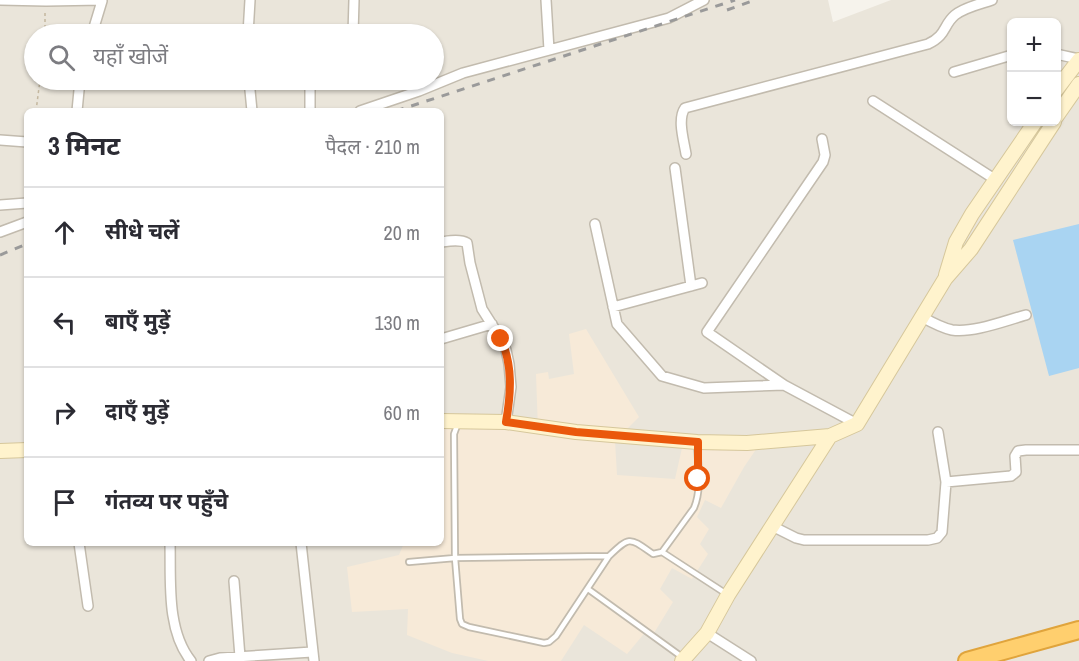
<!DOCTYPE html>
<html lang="hi">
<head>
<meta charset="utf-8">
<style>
	body { margin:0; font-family:"Archivo Narrow","Noto Sans Devanagari",sans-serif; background:#f7f7f7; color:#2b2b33 }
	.controls { position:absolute; right:18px; top:18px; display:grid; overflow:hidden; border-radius:9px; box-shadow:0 2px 4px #0004 }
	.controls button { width:54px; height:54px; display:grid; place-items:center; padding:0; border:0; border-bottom:2px solid #e1e1e2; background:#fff; color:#2b2b33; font:30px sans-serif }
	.stop { position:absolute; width:18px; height:18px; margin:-14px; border:4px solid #ea580c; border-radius:50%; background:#fff }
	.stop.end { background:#ea580c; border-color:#fff; box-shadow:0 2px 6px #0008 }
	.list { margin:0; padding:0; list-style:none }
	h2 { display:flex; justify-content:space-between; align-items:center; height:78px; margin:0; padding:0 24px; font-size:26px }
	h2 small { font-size:20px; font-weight:400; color:#7c7c81 }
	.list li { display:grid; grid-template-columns:39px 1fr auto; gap:18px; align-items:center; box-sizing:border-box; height:90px; padding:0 24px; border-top:2px solid #e1e1e2 }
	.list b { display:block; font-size:22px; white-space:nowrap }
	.list em { font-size:20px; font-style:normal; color:#7c7c81 }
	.icon { flex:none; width:33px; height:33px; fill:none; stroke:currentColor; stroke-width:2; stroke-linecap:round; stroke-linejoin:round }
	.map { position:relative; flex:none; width:1079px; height:661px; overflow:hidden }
	.search { position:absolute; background:#fff; box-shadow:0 2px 4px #0004; left:24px; top:24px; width:420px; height:66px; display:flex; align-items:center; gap:15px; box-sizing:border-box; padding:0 21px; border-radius:33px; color:#7c7c81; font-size:22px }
	.panel { position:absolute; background:#fff; box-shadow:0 2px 4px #0004; left:24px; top:108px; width:420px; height:438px; border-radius:9px }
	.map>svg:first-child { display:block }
	.residential { fill:#eae5da; fill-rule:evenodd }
	.commercial { fill:#f7ead8 }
	.water { fill:#a9d4f2 }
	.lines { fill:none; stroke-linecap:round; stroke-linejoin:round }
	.lane-casing { stroke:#c2bbae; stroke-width:8 }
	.street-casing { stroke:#c2bbae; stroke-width:12 }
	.secondary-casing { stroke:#d6c79b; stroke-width:16 }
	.highway-casing { stroke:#e0a43c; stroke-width:20 }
	.path { stroke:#c4b79f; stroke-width:1.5; stroke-dasharray:3 3; stroke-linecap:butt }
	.lane { stroke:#fff; stroke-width:4.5 }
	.street { stroke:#fff; stroke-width:9 }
	.secondary { stroke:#fff3cd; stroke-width:14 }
	.highway { stroke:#ffcf6e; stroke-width:16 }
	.rail { stroke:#9a9a9a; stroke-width:3; stroke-dasharray:8 8; stroke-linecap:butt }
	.route { stroke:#ea580c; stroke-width:8 }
</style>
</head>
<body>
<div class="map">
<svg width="1079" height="661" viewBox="0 0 1079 661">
	<rect width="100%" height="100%" fill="#f6f3ec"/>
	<path class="residential" d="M0 0H828L833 22 891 0H1079V661H0ZM1012 22H1056V122H1012ZM34 34H434V80H34ZM27 111H441V543H27Z"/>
	<path class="commercial" d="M586 329 639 417 615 441 617 475 675 479 682 448H757L744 467 721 508 705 500 697 517 709 529 700 544 708 554 692 579 672 568 660 589 673 602 654 633 648 629 627 654 584 625 561 661H488L452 653 407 635 408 609 352 612 347 567 399 555 404 543H441V425L538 430 536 374 548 372 549 379 574 374 569 334Z"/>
	<path class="water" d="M1079 224V368L1049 376 1013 240Z"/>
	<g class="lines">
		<g class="lane-casing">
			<path id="lane" d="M458 423 454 434 455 558 609 556C630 536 629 537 653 554L662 552 694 508C702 489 698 465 697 444
				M662 552 725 593
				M409 562 455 558 460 619 462 624 469 627 544 643 549 642 556 636 609 556
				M588 589 682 657"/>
		</g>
		<g class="street-casing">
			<path id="street" d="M0 0 46 1 102 0
				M546 0 549 50
				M92 34 102 1
				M248 34 250 0
				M353 34 354 0
				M1056 54 1079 59
				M954 72 1012 55
				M249 80 252 111
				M310 80V111
				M873 101 996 180
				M77 111 80 80
				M360 111 419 91 463 73 669 18 704 0
				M0 140 27 142
				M686 154C684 141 677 119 685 108L928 44C947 35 943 25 955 15 965 7 980 4 992 0
				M675 168 691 286
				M0 205 27 203
				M595 224 617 324 662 376 704 388 784 385 857 424
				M0 232 27 222
				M441 242C449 241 460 239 467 243L470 263 482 309 501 339 506 350 509 364 511 387 506 422
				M613 307 702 283
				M922 317C931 322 942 328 952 330 974 333 1004 321 1026 315
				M441 339 492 324
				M784 385 707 332 823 162 825 155 822 139
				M938 432 946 482
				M772 526 796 538 804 540H928L937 538 942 532 946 482 1011 476 1016 472 1015 456 1018 451 1026 450H1079
				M79 543 88 606
				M170 543C171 580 166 630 191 661
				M301 543 314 661
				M234 581 240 657
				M707 633 751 661
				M209 661 220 658 312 652"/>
		</g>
		<g class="secondary-casing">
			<path id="secondary" d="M1056 90 1079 60
				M1056 117 1079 84
				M946 275 956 242 972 214 1035 122
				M441 421 506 422 576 432 697 442 747 443 830 436
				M0 451 27 450
				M682 661 707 633 728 595 830 436 857 424 945 279 971 249 1054 122"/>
		</g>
		<g class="highway-casing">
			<path id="highway" d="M967 661 1079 630"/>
		</g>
		<path class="path" d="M45 34V11
			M36 111 40 80"/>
		<use href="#lane" class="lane"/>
		<use href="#street" class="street"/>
		<use href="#secondary" class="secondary"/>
		<use href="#highway" class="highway"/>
		<path class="rail" d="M727 10 755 0
			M396 111 735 0
			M0 255 27 244"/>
	</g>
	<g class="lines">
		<path class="route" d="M501 339C513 366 511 393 506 422L576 432 698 442V479"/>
	</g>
</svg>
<div class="controls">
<button>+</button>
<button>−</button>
</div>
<div class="stop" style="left:698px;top:479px"></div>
<div class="stop end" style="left:501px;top:339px"></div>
<div class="search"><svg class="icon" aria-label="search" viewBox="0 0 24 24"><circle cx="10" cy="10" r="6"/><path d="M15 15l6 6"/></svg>यहाँ खोजें</div>
<section class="panel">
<h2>3 मिनट<small>पैदल · 210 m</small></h2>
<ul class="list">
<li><svg class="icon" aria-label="ahead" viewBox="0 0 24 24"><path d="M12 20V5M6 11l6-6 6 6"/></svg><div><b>सीधे चलें</b></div><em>20 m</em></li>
<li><svg class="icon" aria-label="left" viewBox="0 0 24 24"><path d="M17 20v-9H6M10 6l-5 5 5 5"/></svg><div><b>बाएँ मुड़ें</b></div><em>130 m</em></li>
<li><svg class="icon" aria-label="right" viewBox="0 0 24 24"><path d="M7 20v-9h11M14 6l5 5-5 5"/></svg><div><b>दाएँ मुड़ें</b></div><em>60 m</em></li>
<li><svg class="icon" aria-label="arrive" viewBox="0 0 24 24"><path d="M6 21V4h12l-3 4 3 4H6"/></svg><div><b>गंतव्य पर पहुँचे</b></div></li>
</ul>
</section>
</div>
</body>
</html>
